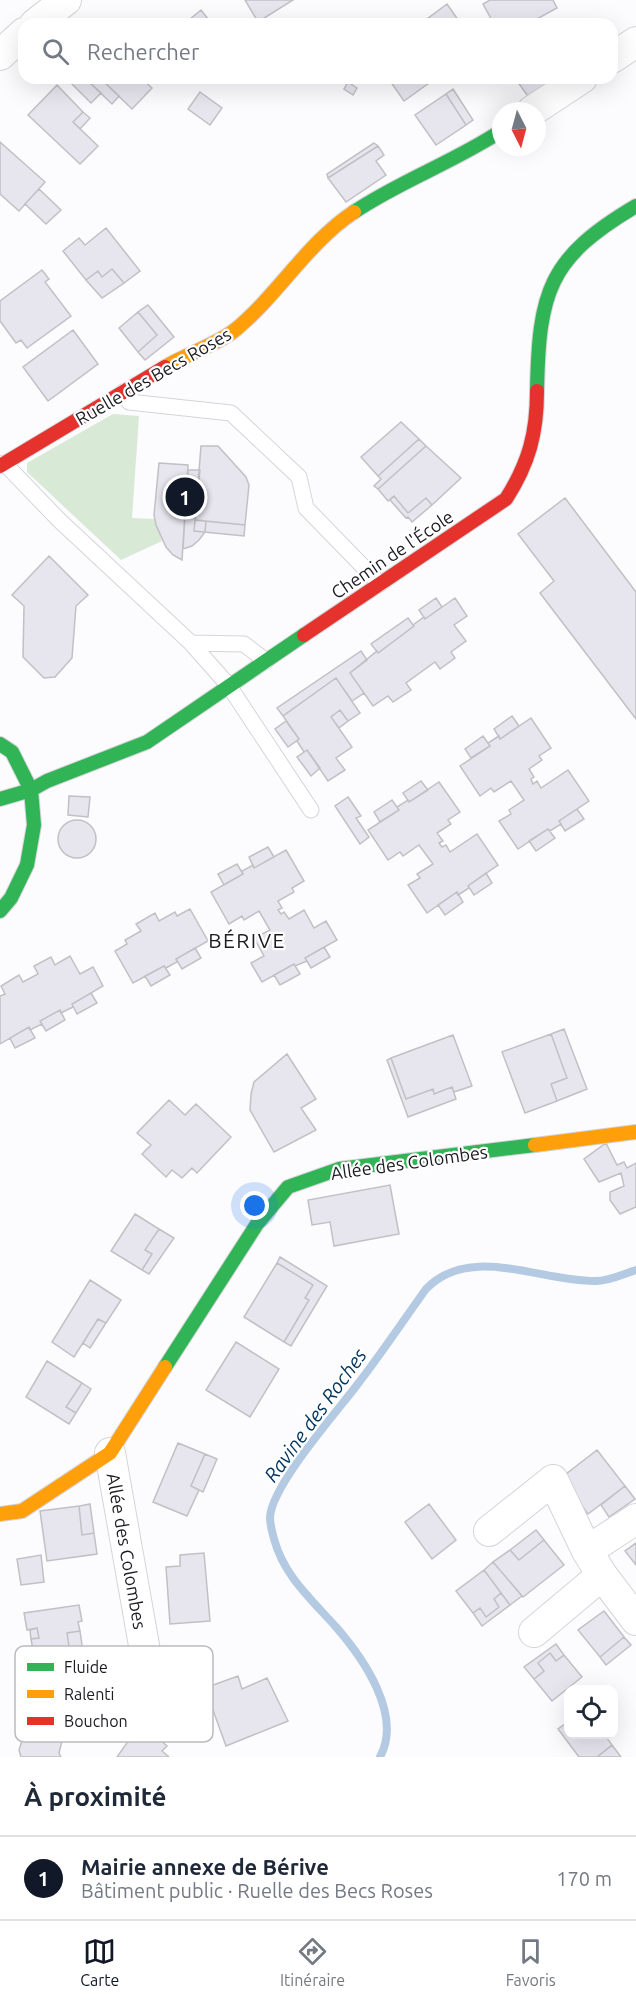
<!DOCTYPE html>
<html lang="fr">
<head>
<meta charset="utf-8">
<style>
	body { margin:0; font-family:Ubuntu,sans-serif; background:#f6f6f7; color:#1f2937 }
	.controls { position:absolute; right:18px; bottom:18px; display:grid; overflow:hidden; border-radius:12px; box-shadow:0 6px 24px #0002 }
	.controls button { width:54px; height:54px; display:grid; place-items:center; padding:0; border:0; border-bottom:2px solid #e0e1e3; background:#fff; color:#1f2937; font:30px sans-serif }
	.compass { position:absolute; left:492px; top:102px; width:54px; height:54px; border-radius:50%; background:#fff; box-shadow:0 6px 24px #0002; rotate:174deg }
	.you { position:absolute; left:255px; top:1206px; width:21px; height:21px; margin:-15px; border:4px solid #fff; border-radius:50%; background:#1a73e8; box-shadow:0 0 0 9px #1a73e833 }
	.badge { display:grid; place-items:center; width:39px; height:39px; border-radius:50%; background:#111827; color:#fff; font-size:20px; font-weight:700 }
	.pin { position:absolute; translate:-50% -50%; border:3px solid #fff; box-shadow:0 2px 6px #0006 }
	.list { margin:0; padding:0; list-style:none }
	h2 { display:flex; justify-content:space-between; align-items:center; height:78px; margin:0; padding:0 24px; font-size:26px }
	h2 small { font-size:20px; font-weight:400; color:#747a83 }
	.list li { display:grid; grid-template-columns:39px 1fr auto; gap:18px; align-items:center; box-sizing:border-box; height:84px; padding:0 24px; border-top:2px solid #e0e1e3 }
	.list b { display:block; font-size:22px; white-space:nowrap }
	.list p { margin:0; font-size:20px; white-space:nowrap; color:#747a83 }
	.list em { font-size:20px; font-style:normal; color:#747a83 }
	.icon { flex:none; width:33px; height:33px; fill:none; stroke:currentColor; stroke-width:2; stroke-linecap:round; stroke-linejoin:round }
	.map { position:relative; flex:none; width:636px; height:1757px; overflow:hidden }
	.search { position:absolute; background:#fff; box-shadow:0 6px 24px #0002; left:18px; right:18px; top:18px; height:66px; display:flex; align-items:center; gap:15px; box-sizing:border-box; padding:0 21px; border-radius:18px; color:#747a83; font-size:22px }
	.sheet { height:162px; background:#fff }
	nav { display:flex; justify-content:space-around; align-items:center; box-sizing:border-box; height:84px; border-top:2px solid #e0e1e3; background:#fff; font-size:16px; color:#747a83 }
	nav a { display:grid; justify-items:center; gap:3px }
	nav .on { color:#111827 }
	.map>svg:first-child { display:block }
	.green { fill:#d8e9d6 }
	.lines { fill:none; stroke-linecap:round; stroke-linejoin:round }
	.stream { stroke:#b3cae2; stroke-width:8 }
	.building { fill:#e7e5ee; stroke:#c1c0c4; stroke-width:1.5 }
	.lane-casing { stroke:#d5d4d9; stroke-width:17 }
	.street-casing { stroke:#d5d4d9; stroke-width:32 }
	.fast-casing { stroke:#d5d4d9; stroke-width:16 }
	.slow-casing { stroke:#d5d4d9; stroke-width:16 }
	.jam-casing { stroke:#d5d4d9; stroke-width:16 }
	.lane { stroke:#fff; stroke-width:15 }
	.street { stroke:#fff; stroke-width:30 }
	.fast { stroke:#30b455; stroke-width:14 }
	.slow { stroke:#ff9f0a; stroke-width:14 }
	.jam { stroke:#e5322d; stroke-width:14 }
	.labels { text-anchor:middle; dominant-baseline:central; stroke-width:4.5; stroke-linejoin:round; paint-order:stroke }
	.street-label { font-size:18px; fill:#1c1b22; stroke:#fff }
	.water-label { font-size:20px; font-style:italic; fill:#00355f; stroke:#fff }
	.quarter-label { font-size:21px; letter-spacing:1.5px; fill:#1c1b22; stroke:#fff }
	.key { fill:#fff; stroke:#bbbbbd; stroke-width:1.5 }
	.key-label { font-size:16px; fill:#1c1b22 }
</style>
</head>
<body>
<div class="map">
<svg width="636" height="1757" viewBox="0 0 636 1757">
	<rect width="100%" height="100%" fill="#fcfcfe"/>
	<path class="green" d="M113 414 139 416 132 518 155 519 162 541 121 560 27 472V463Z"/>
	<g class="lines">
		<path class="stream" d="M380 1757C403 1715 363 1658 336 1627 311 1599 284 1576 274 1539 272 1532 270 1524 270 1517 272 1485 336 1413 357 1385 381 1354 403 1321 426 1289 470 1243 541 1282 596 1281 609 1281 623 1274 636 1270"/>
	</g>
	<path class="building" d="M245 0H293L258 22Z
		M490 0H553L557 8 528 24H494L483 4Z
		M447 4 461 24H431L427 19Z
		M201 10 212 24H184Z
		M76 78H85L101 93 91 103 71 83Z
		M90 78H100L119 96 112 104 87 80Z
		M100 78H141L152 88 132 109Z
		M388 78H436L404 101Z
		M521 78H543L550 89 532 102 517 81Z
		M348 82 357 88 353 95 344 89Z
		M57 85 83 112 73 122 98 146 80 164 28 115Z
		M453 89 473 120 466 125 446 94Z
		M200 92 222 108 210 125 188 109Z
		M446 94 466 125 436 145 415 115Z
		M83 112 90 118 80 129 73 122Z
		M0 142 45 182 19 211 0 194Z
		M374 143 378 146 328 178 327 174Z
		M378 146 384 155 376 161 386 175 346 202 328 178Z
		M39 189 61 210 46 224 25 204Z
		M106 228 140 271 124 283 112 269 102 277 98 271 86 280 63 251 79 238 85 245Z
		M112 269 124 283 102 298 86 280 98 271 102 277Z
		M42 270 49 279 45 282 71 316 27 348 21 340 16 343 0 321V301Z
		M148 305 174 337 145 360 138 352 157 335 138 312Z
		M138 312 157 335 138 352 119 328Z
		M73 330 98 364 48 401 23 367Z
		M401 422 419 439 378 476 361 457Z
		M419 439 426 446 378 489 374 486 381 479 378 476Z
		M201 446H218L246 477 249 485 245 525 195 520Z
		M426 446 461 478 432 505 426 498 408 513 394 496 388 501 378 489Z
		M159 463 188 465 182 560 173 555 166 547 156 525 154 515Z
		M188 470H200L195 516H185Z
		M394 496 408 513 426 498 432 505 412 522 408 517 406 518 390 500Z
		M565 498 636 592V719L540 593 554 581 518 534Z
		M185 516H195V520L206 521 205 532 199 540 192 546 183 549Z
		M195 520 245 525 244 536 194 531Z
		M49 556 88 595 76 606 72 658 55 677 44 678 23 657 24 606 12 595Z
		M436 598 442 607 425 619 419 610Z
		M455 598 467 616 454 625 466 641 451 652 455 658 440 669 435 662 406 683 411 690 393 702 388 696 373 706 350 673 377 651 378 653 414 626 413 625 424 617 425 619Z
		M408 618 414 626 378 653 371 644Z
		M361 651 367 660 350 673 364 693 352 701 336 678 283 716 277 708Z
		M336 678 360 713 348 721 340 710 331 717 352 747 336 758 345 770 328 781 307 750 304 752 297 741 299 739 283 716Z
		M340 710 348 721 339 728 331 717Z
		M512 716 519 726 500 739 494 729Z
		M531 718 551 748 539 756 542 760 529 769 534 777 531 779 533 784 537 781 541 788 568 770 589 801 559 821 561 824 550 831 548 829 518 849 499 821 511 814 509 810 524 800 511 781 494 792 491 788 480 796 460 766 490 746 488 743 499 736 500 739Z
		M286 721 299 739 288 747 275 729Z
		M483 736 490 746 471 758 465 749Z
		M307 750 320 768 311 776 297 757Z
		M421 781 428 790 409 802 403 793Z
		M439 782 460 812 448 820 451 824 437 833 443 841 439 843 442 847 446 845 450 852 477 834 498 865 468 886 469 888 458 895 457 892 427 913 408 885 420 878 417 874 433 864 419 845 403 856 400 852 388 860 368 830 399 810 397 807 408 800 409 802Z
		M69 796 90 797 88 817 68 815Z
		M348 797 361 816 356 818 369 837 360 844 335 806Z
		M392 800 399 810 380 822 374 812Z
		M577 809 584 819 565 831 559 821Z
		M58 839a19 19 0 1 1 38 0a19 19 0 1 1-38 0Z
		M548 829 555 838 536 851 529 841Z
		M268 847 274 857 254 868 249 857Z
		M286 850 304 881 292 888 294 892 278 901 282 908 278 910 281 914 284 912 289 919 304 910 314 928 326 921 337 940 305 958 307 961 295 966 294 964 262 982 251 963 264 956 254 938 270 930 259 911 244 920 242 916 229 924 211 892 243 874 242 871 253 865 254 868Z
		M237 864 243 874 224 885 218 874Z
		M486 873 492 883 474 895 468 886Z
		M457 892 463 902 445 915 438 905Z
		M190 909 208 941 176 959 177 962 166 968 164 966 133 983 115 951 127 944 125 940 141 931 136 924 155 913 159 921 175 912 177 916Z
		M324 947 330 957 311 968 305 958Z
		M195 948 201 958 182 969 176 959Z
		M70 956 80 974 93 967 103 986 72 1004 73 1007 61 1013 60 1010 40 1021 42 1024 30 1030 29 1027 0 1044V996L5 994 1 986 19 975 23 982 38 974 34 966 51 957 55 965Z
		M294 964 300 974 280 985 274 975Z
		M164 966 170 975 151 986 145 976Z
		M91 993 97 1003 77 1014 72 1004Z
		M60 1010 65 1020 46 1031 40 1021Z
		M29 1027 35 1038 15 1048 10 1038Z
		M564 1029 587 1089 557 1101 551 1084 567 1078 551 1034Z
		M551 1034 567 1078 551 1084 557 1101 525 1113 502 1052Z
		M453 1035 472 1086 454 1092 452 1087 434 1094 433 1089 406 1099 391 1058Z
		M287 1054 316 1099 301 1108 316 1130 274 1152 250 1110 251 1094 254 1082Z
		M391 1058 406 1099 433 1089 434 1094 452 1087 456 1099 408 1117 387 1060Z
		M169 1100 185 1115 196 1104 231 1137 197 1173 192 1168 182 1178 172 1170 166 1177 142 1154 151 1145 137 1133Z
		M606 1143 617 1165 624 1162 627 1168 636 1163V1207L620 1214 610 1200V1192L624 1186 621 1173 599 1182 584 1159Z
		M390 1185 399 1234 334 1246 330 1222 312 1225 308 1200Z
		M135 1214 159 1229 145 1250 152 1254 142 1270 111 1251Z
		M159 1229 174 1238 149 1274 142 1270 152 1254 145 1250Z
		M280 1257 327 1286 291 1346 284 1342 309 1300 305 1298 313 1285 277 1263Z
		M277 1263 313 1285 305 1298 309 1300 284 1342 244 1317Z
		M90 1280 121 1300 106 1323 98 1319 74 1357 52 1342Z
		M98 1319 106 1323 90 1348 83 1343Z
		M236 1342 279 1369 250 1417 206 1390Z
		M47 1361 82 1383 66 1407 76 1413 69 1424 26 1397Z
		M82 1383 91 1389 76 1413 66 1407Z
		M178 1443 205 1454 191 1486 199 1490 187 1516 153 1502Z
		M597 1450 625 1486 588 1514 561 1478Z
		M205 1454 217 1459 203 1492 191 1486Z
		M625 1486 635 1499 609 1517 601 1505Z
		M90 1504 94 1533 82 1535 79 1506Z
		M429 1504 456 1540 432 1559 405 1522Z
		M79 1506 82 1535 94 1533 97 1554 47 1561 40 1511Z
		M536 1530 544 1540 519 1560 510 1550Z
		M544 1540 564 1565 523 1597 493 1562 510 1550 519 1560Z
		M636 1543V1565L625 1551Z
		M204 1553 210 1621 170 1624 166 1567 180 1566V1555Z
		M41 1555 44 1582 21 1585 17 1559Z
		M493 1562 522 1596 510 1605 484 1570Z
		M484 1570 501 1593 494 1599 499 1607 486 1617 480 1608 473 1613 456 1591Z
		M501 1593 510 1605 482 1626 473 1613 480 1608 486 1617 499 1607 494 1599Z
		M79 1605 82 1621 78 1622 80 1631 67 1633 72 1667 37 1673 31 1639 39 1638 37 1628 27 1630 24 1613Z
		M604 1611 624 1637 600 1657 578 1630Z
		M37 1628 39 1638 31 1639 30 1630Z
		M80 1631 85 1666 72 1667 67 1633Z
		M624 1637 631 1645 606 1665 600 1657Z
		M556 1644 564 1655 556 1661 550 1653 538 1663 544 1671 534 1679 524 1667Z
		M550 1653 556 1661 564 1655 582 1677 552 1701 534 1679 544 1671 538 1663Z
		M238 1676 242 1689 267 1678 288 1721 226 1746 205 1688Z
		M29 1719 65 1729 59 1753 61 1757H21L19 1750Z
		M568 1722V1734H604L612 1745 597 1757H579L558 1729Z
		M141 1723 167 1746 162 1751 169 1757H117Z
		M612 1745 621 1757H597Z"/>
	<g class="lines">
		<g class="lane-casing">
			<path id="lane" d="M123 392 129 402 231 413 299 477 306 508 380 584
				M4 463 59 520 191 643 229 686 311 810
				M191 643 244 644 266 661"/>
		</g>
		<g class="street-casing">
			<path id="street" d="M35 24 66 0
				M0 55 24 33
				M612 58 636 42
				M532 111 582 78
				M489 1531 553 1480 587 1551 602 1575 636 1620
				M587 1551 636 1519
				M534 1632 602 1575
				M83 1719 141 1689 146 1681 148 1668 110 1453"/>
		</g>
		<g class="fast-casing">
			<path id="fast" d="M354 212C400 181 454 162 501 131
				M537 391C539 292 548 258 636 206
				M0 744 12 752 31 790 34 825 27 865 11 898 0 911
				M0 799 31 790 47 781 147 742 304 635
				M165 1367 257 1224 288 1187 339 1169 535 1145"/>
		</g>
		<g class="slow-casing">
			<path id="slow" d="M165 367C185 355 218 344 235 330 278 295 307 243 354 212
				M535 1145 636 1132
				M0 1514 22 1511 110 1453 165 1367"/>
		</g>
		<g class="jam-casing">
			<path id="jam" d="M0 466 165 367
				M304 635 506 499C529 463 537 433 537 391"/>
		</g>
		<use href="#lane" class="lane"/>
		<use href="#street" class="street"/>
		<use href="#fast" class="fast"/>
		<use href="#slow" class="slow"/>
		<use href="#jam" class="jam"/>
	</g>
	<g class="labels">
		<g class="street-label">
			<text transform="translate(153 376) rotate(-30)">Ruelle des Becs Roses</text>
			<text transform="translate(392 554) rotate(-34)">Chemin de l'École</text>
			<text transform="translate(409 1162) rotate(-8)">Allée des Colombes</text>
			<text transform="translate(127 1551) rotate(80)">Allée des Colombes</text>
		</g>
		<g class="water-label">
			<text transform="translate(315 1415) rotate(-54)">Ravine des Roches</text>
		</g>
		<g class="quarter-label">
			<text x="247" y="940">BÉRIVE</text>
		</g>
	</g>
	<rect x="15" y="1646" width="198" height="96" rx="9" class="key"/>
	<rect x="27" y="1663" width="27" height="8" fill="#30b455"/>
	<rect x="27" y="1690" width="27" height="8" fill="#ff9f0a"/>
	<rect x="27" y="1717" width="27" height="8" fill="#e5322d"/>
	<g class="key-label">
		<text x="64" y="1673">Fluide</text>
		<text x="64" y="1700">Ralenti</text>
		<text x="64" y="1727">Bouchon</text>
	</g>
</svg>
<div class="controls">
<button><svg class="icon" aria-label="locate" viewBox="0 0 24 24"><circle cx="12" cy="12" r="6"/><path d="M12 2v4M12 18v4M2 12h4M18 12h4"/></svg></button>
</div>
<svg class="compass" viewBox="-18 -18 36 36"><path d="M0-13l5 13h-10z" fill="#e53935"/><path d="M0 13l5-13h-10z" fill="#747a83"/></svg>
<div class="you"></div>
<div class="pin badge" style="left:185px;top:497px">1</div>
<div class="search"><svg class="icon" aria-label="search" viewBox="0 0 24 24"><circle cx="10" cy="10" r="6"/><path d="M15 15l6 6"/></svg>Rechercher</div>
</div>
<section class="sheet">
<h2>À proximité<small></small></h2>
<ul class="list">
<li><span class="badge">1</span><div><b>Mairie annexe de Bérive</b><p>Bâtiment public · Ruelle des Becs Roses</p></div><em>170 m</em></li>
</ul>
</section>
<nav>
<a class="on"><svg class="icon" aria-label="map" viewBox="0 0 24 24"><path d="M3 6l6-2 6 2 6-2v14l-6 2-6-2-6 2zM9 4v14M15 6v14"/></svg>Carte</a>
<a><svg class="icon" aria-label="directions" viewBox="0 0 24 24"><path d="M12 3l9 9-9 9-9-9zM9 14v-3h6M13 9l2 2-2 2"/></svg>Itinéraire</a>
<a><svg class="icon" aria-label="saved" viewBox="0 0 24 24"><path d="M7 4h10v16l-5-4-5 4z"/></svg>Favoris</a>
</nav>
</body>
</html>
